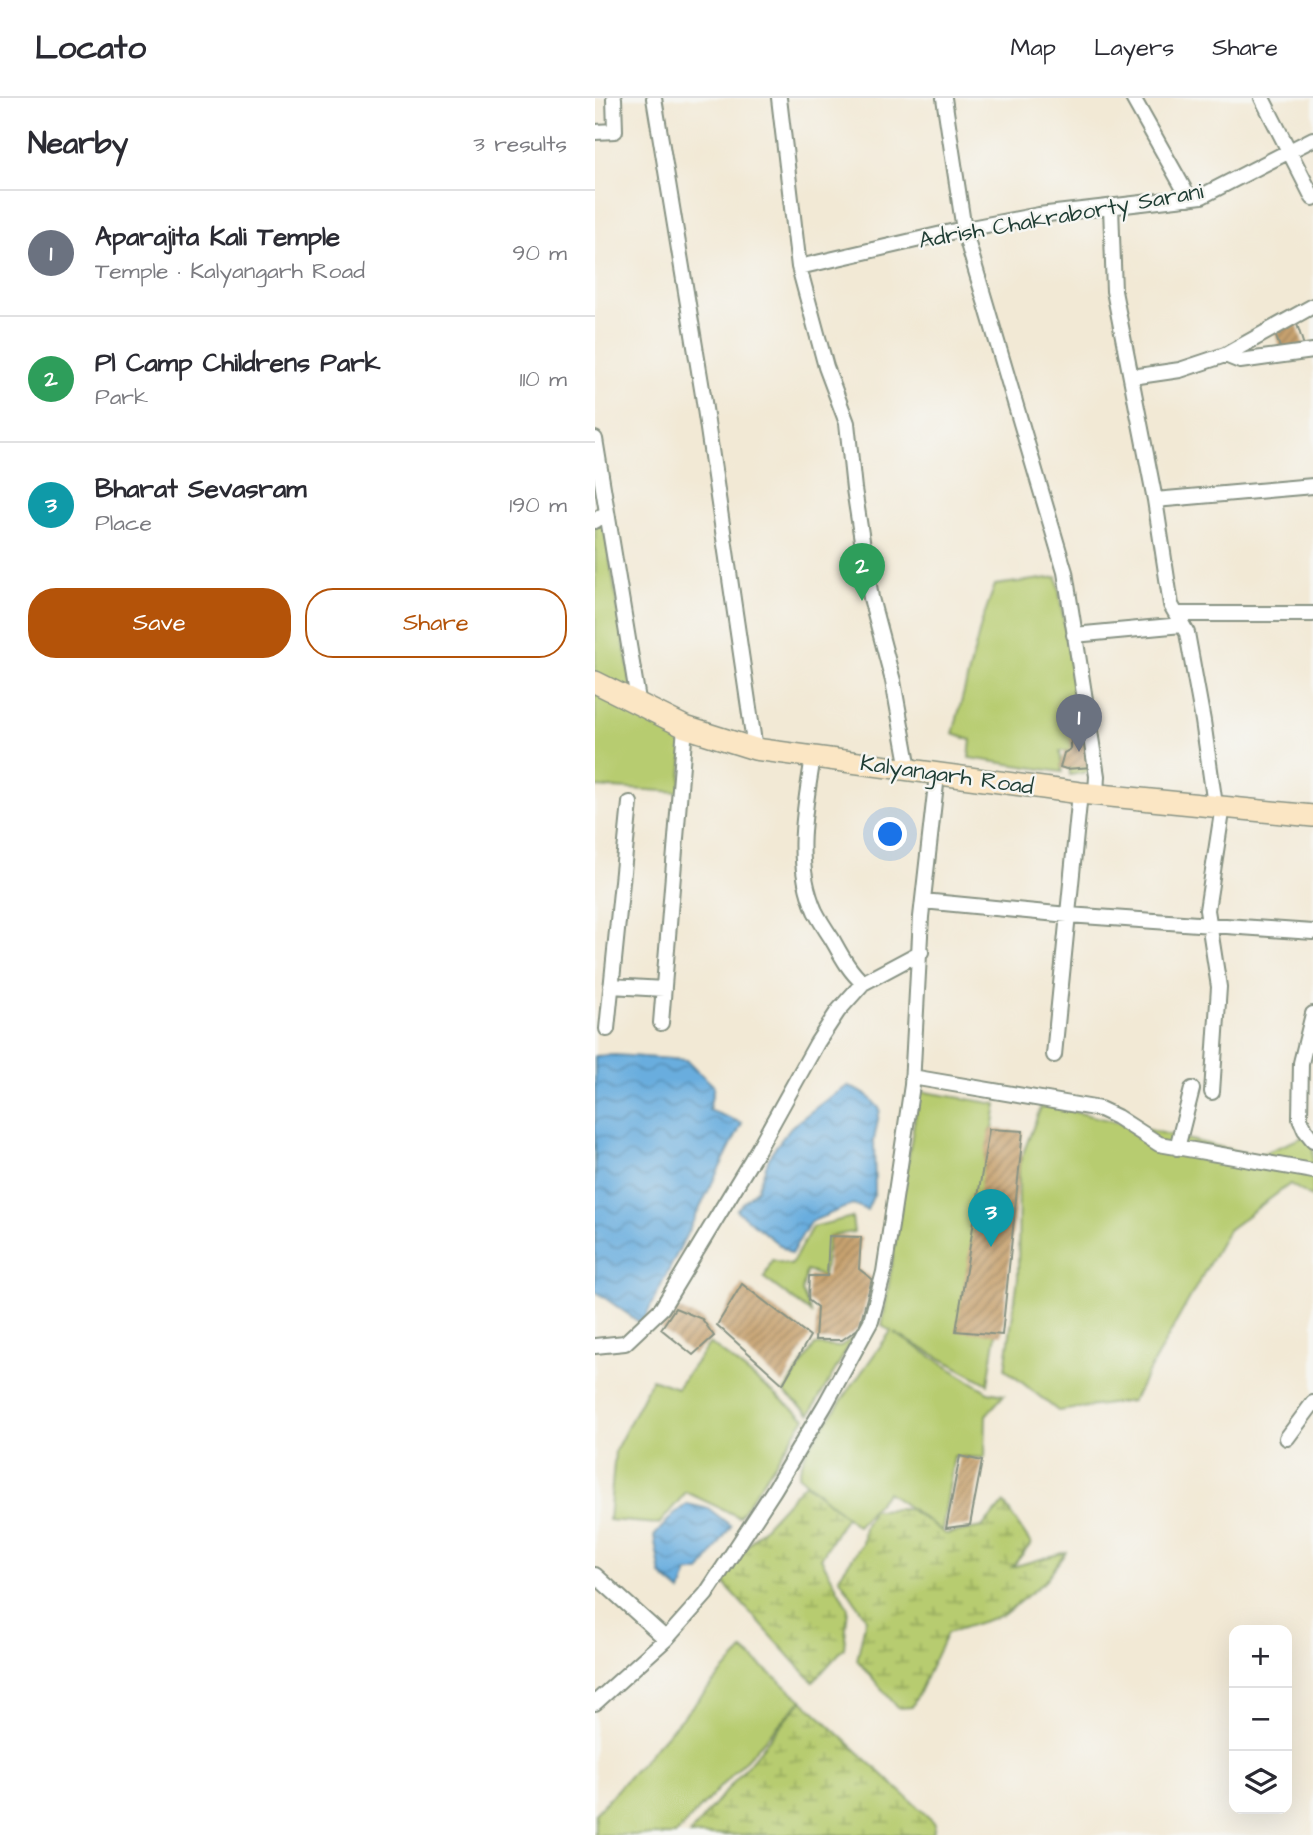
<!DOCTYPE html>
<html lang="en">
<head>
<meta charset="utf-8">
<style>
	body { margin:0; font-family:"Architects Daughter",sans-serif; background:#f2f2f3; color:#2b2b33 }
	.controls { position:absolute; right:21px; bottom:21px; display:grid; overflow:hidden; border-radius:14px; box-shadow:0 7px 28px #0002 }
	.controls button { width:63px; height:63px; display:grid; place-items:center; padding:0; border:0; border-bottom:2px solid #e1e1e2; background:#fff; color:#2b2b33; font:35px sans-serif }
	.you { position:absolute; left:296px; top:737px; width:24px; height:24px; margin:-18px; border:5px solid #fff; border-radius:50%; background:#1a73e8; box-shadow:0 0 0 10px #1a73e833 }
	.badge { display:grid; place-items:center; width:46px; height:46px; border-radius:50%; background:#b45309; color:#fff; font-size:23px; font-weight:700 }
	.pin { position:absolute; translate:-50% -58px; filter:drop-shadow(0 2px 4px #0008) }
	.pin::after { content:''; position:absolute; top:37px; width:24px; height:21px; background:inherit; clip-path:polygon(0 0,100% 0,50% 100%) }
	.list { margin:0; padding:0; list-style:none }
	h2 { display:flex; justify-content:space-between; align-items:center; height:91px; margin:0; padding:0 28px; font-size:30px }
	h2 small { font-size:23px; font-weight:400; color:#7c7c81 }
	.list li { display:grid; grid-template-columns:46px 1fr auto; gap:21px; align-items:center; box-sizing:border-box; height:126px; padding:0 28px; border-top:2px solid #e1e1e2 }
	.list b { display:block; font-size:26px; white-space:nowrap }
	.list p { margin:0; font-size:23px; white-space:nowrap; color:#7c7c81 }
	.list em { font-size:23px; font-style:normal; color:#7c7c81 }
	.actions { display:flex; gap:14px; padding:21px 28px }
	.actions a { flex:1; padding:16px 0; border:2px solid #b45309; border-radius:28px; text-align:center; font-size:24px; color:#b45309 }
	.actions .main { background:#b45309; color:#fff }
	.icon { flex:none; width:38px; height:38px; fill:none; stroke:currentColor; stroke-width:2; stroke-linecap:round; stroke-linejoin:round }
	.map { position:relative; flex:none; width:718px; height:1737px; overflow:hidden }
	header { display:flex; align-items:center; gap:42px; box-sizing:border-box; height:98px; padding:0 35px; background:#fff; border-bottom:2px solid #e1e1e2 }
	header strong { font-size:33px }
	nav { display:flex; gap:38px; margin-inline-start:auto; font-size:24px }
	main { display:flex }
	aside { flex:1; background:#fff }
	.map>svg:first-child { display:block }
	.wetland { fill:url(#wetland-marsh); stroke:#6b8452; stroke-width:2 }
	.park { fill:#b7cc70; stroke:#6b8452; stroke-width:2 }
	.water { fill:url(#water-waves); stroke:#447589; stroke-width:2 }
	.building { fill:url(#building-hatch) }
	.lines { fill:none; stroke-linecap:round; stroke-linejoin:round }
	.minor-casing { stroke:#889384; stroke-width:18 }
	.secondary-casing { stroke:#889384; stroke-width:24 }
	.minor { stroke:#fff; stroke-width:14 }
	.secondary { stroke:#fbe6c4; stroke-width:21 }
	.labels { text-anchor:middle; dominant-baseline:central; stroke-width:5; stroke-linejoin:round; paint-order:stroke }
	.street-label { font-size:23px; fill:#1f3d34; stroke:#f6f6f2 }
</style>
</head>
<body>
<header>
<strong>Locato</strong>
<nav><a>Map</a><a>Layers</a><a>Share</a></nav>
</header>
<main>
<aside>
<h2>Nearby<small>3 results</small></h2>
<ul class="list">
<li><span class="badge" style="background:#6b7280">1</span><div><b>Aparajita Kali Temple</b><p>Temple · Kalyangarh Road</p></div><em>90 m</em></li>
<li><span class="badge" style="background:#2e9e5b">2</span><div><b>Pl Camp Childrens Park</b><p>Park</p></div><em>110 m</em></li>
<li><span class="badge" style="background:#0f9aa8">3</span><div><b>Bharat Sevasram</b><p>Place</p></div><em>190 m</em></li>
</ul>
<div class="actions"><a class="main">Save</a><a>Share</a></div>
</aside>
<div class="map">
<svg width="718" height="1737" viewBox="0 0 718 1737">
	<defs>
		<pattern id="wetland-marsh" width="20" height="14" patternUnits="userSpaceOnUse" patternTransform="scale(1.75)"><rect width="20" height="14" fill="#b7cc70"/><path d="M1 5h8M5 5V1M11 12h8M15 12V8" fill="none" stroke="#94a75d"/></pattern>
		<pattern id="water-waves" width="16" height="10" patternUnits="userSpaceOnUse" patternTransform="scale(1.75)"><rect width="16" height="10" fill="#69adde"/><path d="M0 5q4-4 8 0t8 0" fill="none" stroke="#568eb5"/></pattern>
		<pattern id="building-hatch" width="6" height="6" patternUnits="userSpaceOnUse" patternTransform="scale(1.75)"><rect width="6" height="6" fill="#c7a270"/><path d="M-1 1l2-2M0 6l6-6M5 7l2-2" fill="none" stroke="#a1855d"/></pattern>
	</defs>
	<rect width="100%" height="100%" fill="#f6f6f2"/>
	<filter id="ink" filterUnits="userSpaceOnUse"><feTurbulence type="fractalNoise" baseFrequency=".0143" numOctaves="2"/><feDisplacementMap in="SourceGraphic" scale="14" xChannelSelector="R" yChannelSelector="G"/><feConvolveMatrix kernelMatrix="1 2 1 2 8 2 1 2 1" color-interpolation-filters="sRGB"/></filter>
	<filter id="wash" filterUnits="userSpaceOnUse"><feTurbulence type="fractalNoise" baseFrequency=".00686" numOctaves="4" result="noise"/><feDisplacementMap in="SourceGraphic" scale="28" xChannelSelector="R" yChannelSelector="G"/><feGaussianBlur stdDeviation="1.57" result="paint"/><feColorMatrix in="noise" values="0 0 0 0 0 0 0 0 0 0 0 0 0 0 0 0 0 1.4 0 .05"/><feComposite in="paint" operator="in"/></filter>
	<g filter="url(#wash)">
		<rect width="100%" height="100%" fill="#f2e9d5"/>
		<path class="wetland" d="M210 1385 251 1418 226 1460 253 1510 249 1550 218 1584 123 1479Z
			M409 1405 436 1446 417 1469 471 1454 449 1484 408 1517 352 1535 317 1609 303 1610 262 1562 271 1520 244 1479 267 1446 269 1429 277 1412 314 1411 351 1436 387 1429Z
			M207 1602 340 1725 338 1737H94Z"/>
		<path class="park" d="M8 421 39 604 90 630 85 694 0 689V427Z
			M462 479 476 568 499 673 475 677 473 653H465L467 674 374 660 376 642 358 636 387 523 400 487Z
			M324 993 402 1006 367 1229 401 1235 393 1286 299 1235 393 1294 409 1297 391 1317 390 1360 359 1358 347 1433 292 1394 262 1428 203 1377 212 1351 296 1233 287 1228Z
			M447 1006 662 1058 718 1035V1100L695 1086 633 1132 537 1303 463 1313 410 1271 423 1180 424 1066Z
			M257 1119 259 1134 234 1138 228 1178 211 1173 207 1194 216 1215 169 1180 177 1162 196 1167 217 1129Z
			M259 1239 215 1316 189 1294 220 1247 244 1249Z
			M115 1245 210 1320 144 1419 91 1394 64 1426 14 1422 20 1353 57 1281 82 1290Z
			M148 1552 207 1602 80 1737H0V1716Z"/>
		<path class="water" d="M20 957 91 962 119 988 114 1012 147 1025 47 1226 0 1193V958Z
			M253 988 272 997 285 1011 279 1042 280 1094 272 1112 258 1106 215 1124 196 1156 141 1112 162 1091 176 1055 196 1029 231 1002Z
			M92 1406 114 1411 136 1428 105 1474H93L86 1494 66 1477 59 1438 79 1416Z"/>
		<g id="blocks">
			<path class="building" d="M700 220 710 251 687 255 678 230Z
				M490 634V650L496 652 497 669 471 671 465 669 469 655 476 651V635Z
				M394 1031 428 1033 407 1237 361 1233Z
				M234 1138 266 1139 264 1171 277 1181 264 1230 247 1242H220L222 1209 213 1202 214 1178H232Z
				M147 1186 215 1238 188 1286 122 1227Z
				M80 1210 107 1221 119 1238 98 1257 66 1231Z
				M365 1358 387 1363 375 1427 351 1430Z"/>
		</g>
	</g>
	<g filter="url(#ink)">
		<use href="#blocks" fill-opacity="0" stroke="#889384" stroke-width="2"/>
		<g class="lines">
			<g class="minor-casing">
				<path id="minor" d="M59 0 108 297 160 651
					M184 0 204 169 231 269 252 325 259 391 276 500 298 583 314 671
					M349 0 369 132 470 474 502 678 501 696
					M538 0 594 100
					M667 0 718 100
					M0 34 20 33 19 0
					M516 109 519 193 560 402 576 507 592 535 608 623 620 707
					M204 169 360 133 444 117 607 98 718 41
					M630 257 645 263 718 253
					M537 279 585 272 630 257 718 208
					M0 341 12 414
					M560 402 718 388
					M0 423 12 414 44 608
					M581 516H718
					M479 537 587 527
					M218 659C210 710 198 764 220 813 225 823 231 832 237 841 246 857 254 873 268 885
					M328 803 473 817 718 834
					M16 888 69 891
					M718 916 706 965 705 1020 710 1032 718 1042
					M66 925 90 629
					M12 931 35 705
					M459 957 485 695
					M317 979 505 1011 522 1019 564 1046 718 1073
					M617 994 624 889 612 812 628 708
					M582 1050 597 991
					M0 1248 30 1245 67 1210 162 1053 222 945 243 913 268 885 326 854
					M692 1340 718 1305
					M0 1477 71 1541
					M0 1605 71 1541 111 1496 179 1392 230 1307 276 1223 289 1174 317 987 326 819 342 677"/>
			</g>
			<g class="secondary-casing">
				<path id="secondary" d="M0 584 90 629 160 651 485 695 718 718"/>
			</g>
			<use href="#minor" class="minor"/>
			<use href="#secondary" class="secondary"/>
		</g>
	</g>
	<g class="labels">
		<g class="street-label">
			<text transform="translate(466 118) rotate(-10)">Adrish Chakraborty Sarani</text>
			<text transform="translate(352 677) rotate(8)">Kalyangarh Road</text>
		</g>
	</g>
</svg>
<div class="controls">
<button>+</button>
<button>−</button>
<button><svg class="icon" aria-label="layers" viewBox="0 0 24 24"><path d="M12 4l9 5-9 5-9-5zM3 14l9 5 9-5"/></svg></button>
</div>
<div class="you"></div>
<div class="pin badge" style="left:484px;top:654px;background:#6b7280">1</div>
<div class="pin badge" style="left:267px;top:503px;background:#2e9e5b">2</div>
<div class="pin badge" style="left:396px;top:1149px;background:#0f9aa8">3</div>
</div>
</main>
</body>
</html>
